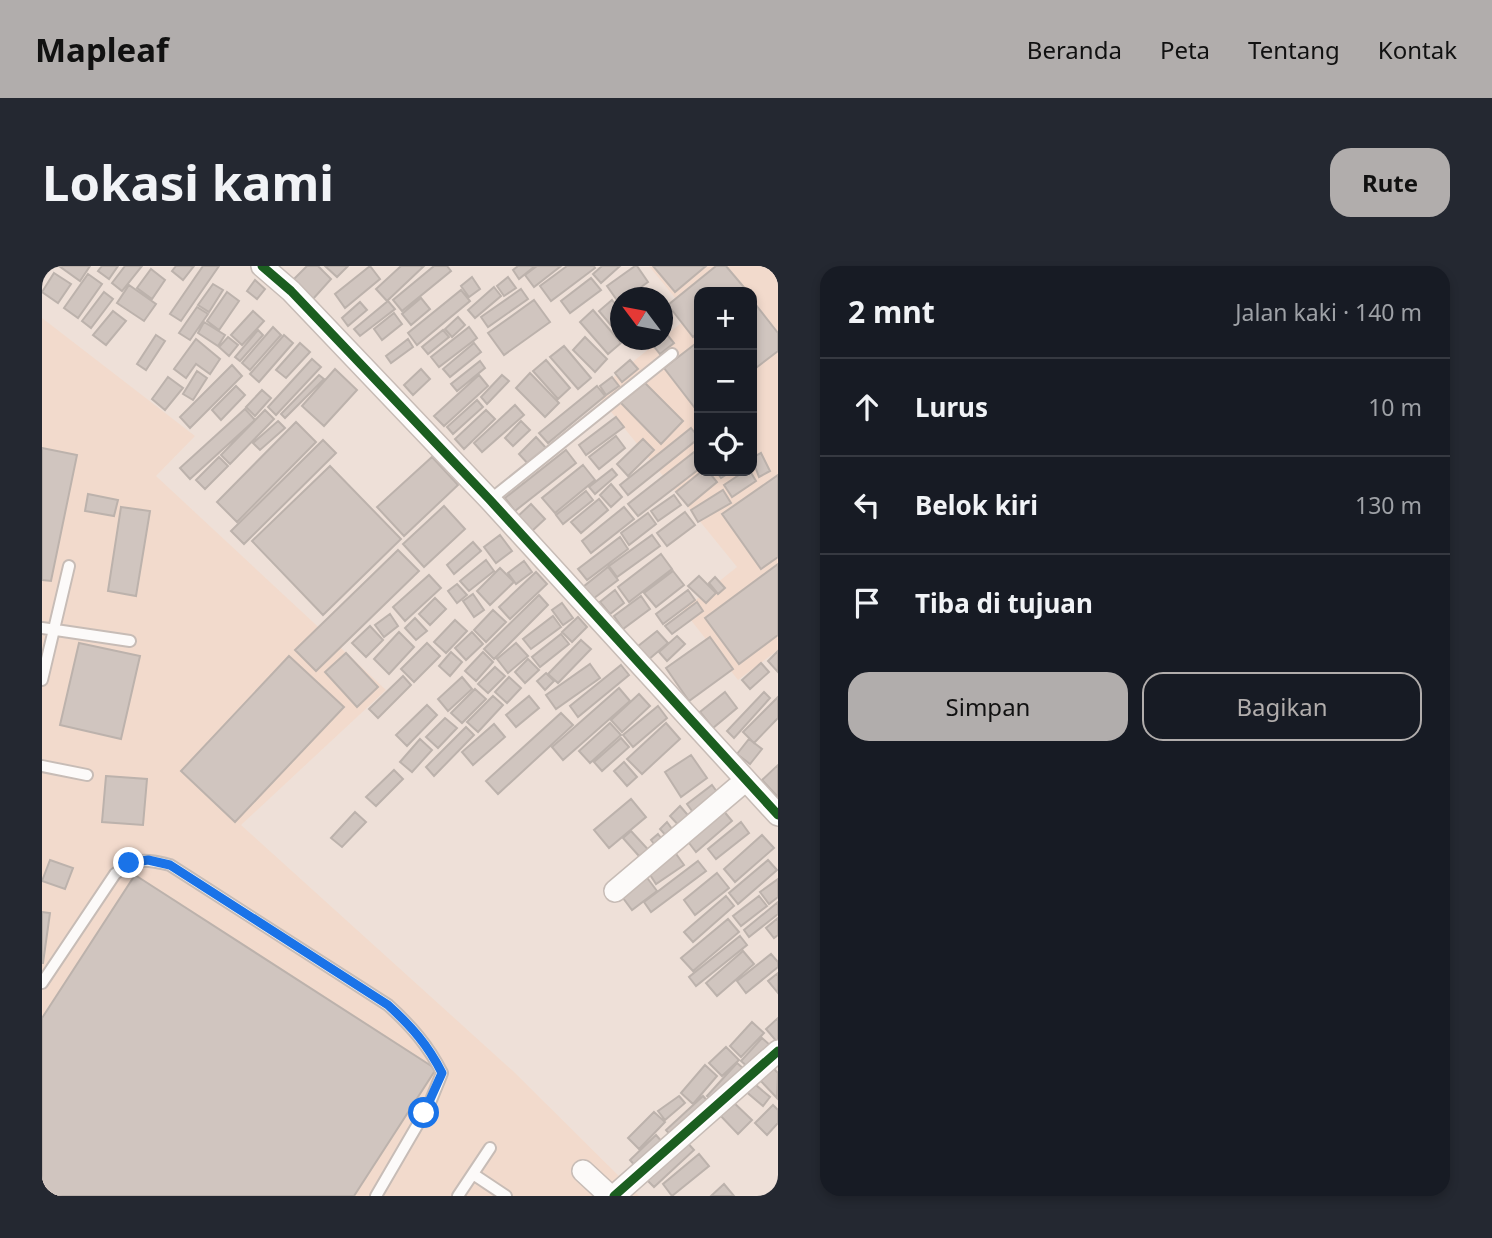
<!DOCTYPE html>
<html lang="id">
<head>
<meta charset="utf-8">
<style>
	body { margin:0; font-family:"Noto Sans",sans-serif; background:#242831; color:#f1f3f6 }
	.controls { position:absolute; right:21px; top:21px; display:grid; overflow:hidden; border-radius:14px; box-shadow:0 4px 10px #0003 }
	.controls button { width:63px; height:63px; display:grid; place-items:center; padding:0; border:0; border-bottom:2px solid #363941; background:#171b24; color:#f1f3f6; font:35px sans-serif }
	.compass { position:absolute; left:568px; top:21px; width:63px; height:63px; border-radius:50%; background:#171b24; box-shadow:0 4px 10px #0003; rotate:302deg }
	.stop { position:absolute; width:21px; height:21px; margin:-16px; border:5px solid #1a73e8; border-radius:50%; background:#fff }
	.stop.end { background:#1a73e8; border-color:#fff; box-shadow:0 2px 7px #0008 }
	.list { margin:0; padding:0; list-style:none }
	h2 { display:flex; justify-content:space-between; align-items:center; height:91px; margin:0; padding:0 28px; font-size:30px }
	h2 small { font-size:23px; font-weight:400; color:#9ea1a6 }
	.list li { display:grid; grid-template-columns:46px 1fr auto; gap:21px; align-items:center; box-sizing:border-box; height:98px; padding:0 28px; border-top:2px solid #363941 }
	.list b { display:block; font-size:26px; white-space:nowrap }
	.list em { font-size:23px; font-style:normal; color:#9ea1a6 }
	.actions { display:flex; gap:14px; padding:21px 28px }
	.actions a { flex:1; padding:16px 0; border:2px solid #b1adac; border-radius:21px; text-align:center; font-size:24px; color:#b1adac }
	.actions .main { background:#b1adac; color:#111 }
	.icon { flex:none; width:38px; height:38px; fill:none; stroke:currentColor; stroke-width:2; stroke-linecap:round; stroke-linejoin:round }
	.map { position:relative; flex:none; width:736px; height:930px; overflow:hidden; border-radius:21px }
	header { display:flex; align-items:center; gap:42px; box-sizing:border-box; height:98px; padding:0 35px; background:#b1adac; color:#111 }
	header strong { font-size:33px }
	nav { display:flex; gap:38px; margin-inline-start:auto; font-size:24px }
	.intro { display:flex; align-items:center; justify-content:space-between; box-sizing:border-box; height:168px; padding:0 42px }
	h1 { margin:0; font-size:49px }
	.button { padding:18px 32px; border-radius:21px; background:#b1adac; color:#111; font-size:24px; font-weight:700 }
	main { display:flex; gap:42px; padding:0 42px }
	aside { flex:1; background:#171b24; border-radius:21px; box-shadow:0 4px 10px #0003 }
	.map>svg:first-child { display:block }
	.built { fill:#f2dacc; fill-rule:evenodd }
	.building { fill:#d0c5bf; stroke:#bcb2ac; stroke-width:2 }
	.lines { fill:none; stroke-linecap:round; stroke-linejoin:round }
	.service-casing { stroke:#c7bcb6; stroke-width:14 }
	.minor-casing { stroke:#c7bcb6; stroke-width:24 }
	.service { stroke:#fcfaf9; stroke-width:10 }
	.minor { stroke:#fcfaf9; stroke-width:21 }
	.cycleway-casing { stroke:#fff; stroke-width:13 }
	.cycleway { stroke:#1b5e20; stroke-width:9 }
	.route { stroke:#1a73e8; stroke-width:9 }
</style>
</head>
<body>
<header>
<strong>Mapleaf</strong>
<nav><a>Beranda</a><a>Peta</a><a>Tentang</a><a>Kontak</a></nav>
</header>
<div class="intro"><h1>Lokasi kami</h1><a class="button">Rute</a></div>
<main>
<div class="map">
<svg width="736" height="930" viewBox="0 0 736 930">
	<rect width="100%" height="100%" fill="#eee0d8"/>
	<path class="built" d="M607 0H736V384L696 414 641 344 695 301 553 126 648 50ZM657 26H710V205H657Z
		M0 52 153 170 114 210 344 424 199 559 472 806 597 930H0Z"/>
	<path class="building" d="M17 0H48L38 15Z
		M60 0H76L67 13 56 5Z
		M83 0H100L80 25 70 17Z
		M134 0H152L141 14 130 5Z
		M161 0H177L139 55 128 48Z
		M265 0H276L289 13 271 33 251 14Z
		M283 0H306L295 11Z
		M328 0 338 13 303 42 293 28Z
		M359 0H382L345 35 334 23Z
		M392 0H405L409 5 360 45 351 34Z
		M476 0H493L477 13 471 4Z
		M495 0H519L492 21 483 9Z
		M525 0H552L553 2 509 35 498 20Z
		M560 0H578L559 17 551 8Z
		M593 0H595L606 16 584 32H578L577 37 565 20Z
		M611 0H664L633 26Z
		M674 0H684L706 26H657V65L651 71 626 39Z
		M109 3 123 14 110 33 95 22Z
		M12 7 29 18 16 37 0 26Z
		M46 8 60 18 36 52 22 42Z
		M430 11 438 23 427 31 419 20Z
		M466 11 474 22 462 30 455 20Z
		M549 12 559 24 528 47 519 35Z
		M213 14 223 23 215 33 205 25Z
		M171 18 181 24 167 46 156 39Z
		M87 19 114 38 102 55 75 37Z
		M452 21 459 30 433 52 426 44Z
		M479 23 486 33 446 61 439 51Z
		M419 24 428 35 375 79 366 67Z
		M607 24 614 32H598Z
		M62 26 71 33 49 62 40 55Z
		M185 26 197 35 177 64 165 55Z
		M379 32 388 43 369 59 360 48Z
		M492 34 508 56 462 89 446 67Z
		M570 34 578 44V70L557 45Z
		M710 34 736 67V85L710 105Z
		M346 35 353 43 318 70 312 63Z
		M318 36 325 44 306 60 300 52Z
		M155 41 166 48 148 74 137 67Z
		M551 44 579 77 566 88 538 56Z
		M71 45 84 55 64 79 51 69Z
		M211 45 222 55 200 79 189 69Z
		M352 47 360 58 340 74 332 63Z
		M416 51 423 59 410 71 403 63Z
		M162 56 183 69 176 80 156 67Z
		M231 61 239 69 208 104 200 97Z
		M427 61 435 72 397 101 389 91Z
		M216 64 221 69 198 95 193 91Z
		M401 64 407 71 386 88 380 81Z
		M623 66 632 77 618 88 610 78 615 74H620Z
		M114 69 123 75 104 104 95 98Z
		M242 69 251 77 217 116 208 108Z
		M186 71 196 79 187 90 177 81Z
		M543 71 565 93 553 106 531 84Z
		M154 73 178 93 168 108 154 98 144 112 132 103Z
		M366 73 371 81 349 97 344 90Z
		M657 75V146H656L622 102Z
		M258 77 268 86 244 112 234 104Z
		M432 77 439 86 408 111 401 103Z
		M522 80 549 112 536 123 508 91Z
		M270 93 279 101 234 149 226 141Z
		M504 94 528 122 516 133 491 105Z
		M588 94 596 103 580 116 573 107Z
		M438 95 443 102 415 125 409 118Z
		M190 99 200 110 148 162 138 151Z
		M293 103 315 124 282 160 260 140Z
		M379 103 388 113 371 129 362 119Z
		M155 105 165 112 151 134 141 128Z
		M488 107 517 137 503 151 474 122Z
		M277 109 282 113 243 152 239 148Z
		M437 109 446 120 402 160 392 150Z
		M460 109 467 115 445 138 439 131Z
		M126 111 141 122 123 144 110 133Z
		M570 111 577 120 564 129 558 120Z
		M599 113 641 155 619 178 577 135Z
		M194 120 203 129 179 154 170 144Z
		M555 120 563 130 506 177 497 167Z
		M220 124 229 132 213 150 204 141Z
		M435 134 441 141 411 168 405 161Z
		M473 139 482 149 440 186 432 177Z
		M203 143 213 154 148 213 138 202Z
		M223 144 232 153 188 198 179 189Z
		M444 144 453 153 422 183 413 173Z
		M574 151 582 161 544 189 537 179Z
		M236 155 243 162 218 184 211 177Z
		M479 155 488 164 471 180 463 172Z
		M254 156 274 176 195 256 175 236Z
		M649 162 657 172 586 229 578 219Z
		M574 170 583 182 557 203 547 191Z
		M494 171 505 183 488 200 477 188Z
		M601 173 612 184 586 210 575 198Z
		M281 174 294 187 202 278 189 265Z
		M0 182 35 189 9 315 0 314Z
		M656 183 657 203 596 250 586 238Z
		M524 184 534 197 473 245 463 232Z
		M719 187 728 205 717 211 710 192Z
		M177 191 186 200 163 223 154 214Z
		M390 191 416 219 362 270 335 241Z
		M541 199 553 214 513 247 500 232Z
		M288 200 359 273 281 349 210 275Z
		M570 203 575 209 553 228 547 221Z
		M660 205H666L675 216 646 240 634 226Z
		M674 205H690L679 212Z
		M703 205H708L714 215 690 231 682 219Z
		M736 209V291L719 303 680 248Z
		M569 218 580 231 569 241 558 229Z
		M681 224 689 237 656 256 649 244Z
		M544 225 551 234 521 258 514 249Z
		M46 228 76 234 72 250 43 245Z
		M632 229 639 239 616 255 609 245Z
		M557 233 566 244 539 267 529 256Z
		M489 238 503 253 490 265 476 250Z
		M402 240 423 263 382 301 361 278Z
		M79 241 108 245 94 330 66 325Z
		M582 241 592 253 549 287 540 275Z
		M643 246 653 259 625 280 615 267Z
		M606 247 614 258 587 279 579 267Z
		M458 269 470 285 454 297 442 281Z
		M610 269 618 280 575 311 567 300Z
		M578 271 586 283 545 314 536 303Z
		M431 276 439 285 412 308 405 299Z
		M356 284 377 305 274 405 253 384Z
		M619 288 630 303 587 336 576 321Z
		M444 294 452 305 427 325 418 315Z
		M482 295 490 306 474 318 466 307Z
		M736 298V369L697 398 663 352Z
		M566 301 576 314 551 333 541 321Z
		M458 302 472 316 448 339 435 325Z
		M631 305 642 319 614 341 602 327Z
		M494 306 505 318 468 353 457 341Z
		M387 309 399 322 363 355 351 341Z
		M657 310 674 327 664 337 646 320Z
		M673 311 683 322 676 328 667 317Z
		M415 318 425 329 415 337 406 325Z
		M573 324 582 337 568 348 558 336Z
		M646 324 653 334 621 358 614 348Z
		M431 328 442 344 432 351 421 335Z
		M497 329 506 339 452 393 442 383Z
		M599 330 608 343 581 363 572 350Z
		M393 332 404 343 388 359 377 348Z
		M655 336 661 345 630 368 623 360Z
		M520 337 531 352 521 359 510 344Z
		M451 344 464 356 444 376 432 364Z
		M348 348 356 360 342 371 333 359Z
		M511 350 519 361 489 383 481 373Z
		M536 351 545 361 530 376 520 366Z
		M373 352 385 365 374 374 363 362Z
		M413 354 425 365 404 387 392 376Z
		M328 360 341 374 324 391 310 377Z
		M615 365 626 377 606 394 595 381Z
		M357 366 372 381 347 408 332 393Z
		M430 366 441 378 424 394 413 382Z
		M519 368 527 378 498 401 490 391Z
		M635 370 643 378 625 395 617 386Z
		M668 371 691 403 647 435 624 402Z
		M539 374 549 383 516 417 506 408Z
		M37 377 98 390 79 473 18 459Z
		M385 377 398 390 372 416 359 403Z
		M474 377 486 390 466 407 455 393Z
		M736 385V406L726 395Z
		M409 386 420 396 408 410 397 400Z
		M441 386 451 396 434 415 423 405Z
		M304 387 336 421 315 441 283 406Z
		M247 390 302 441 193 556 139 505Z
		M486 393 497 404 483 417 473 406Z
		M719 397 727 406 708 423 700 414Z
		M548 398 558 412 514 443 504 429Z
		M579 399 587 409 536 451 528 440Z
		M453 401 463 410 446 427 436 418Z
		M504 407 512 415 503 424 495 415Z
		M361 410 369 419 336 452 327 443Z
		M420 411 430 423 406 445 396 433Z
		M467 411 479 422 465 437 453 426Z
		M577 422 588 435 521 494 510 481Z
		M433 423 444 433 420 457 409 447Z
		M683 426 695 442 671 462 658 446Z
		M722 426 728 432 692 472 685 465Z
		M597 428 608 440 580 466 569 454Z
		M451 430 461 439 436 466 425 456Z
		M487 430 497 442 474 461 464 449Z
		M736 431V452L712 477 701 466Z
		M385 439 395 449 365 480 354 469Z
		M616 440 625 452 591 481 581 469Z
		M519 447 531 459 456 528 444 515Z
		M403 452 415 462 396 482 384 471Z
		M568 457 579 469 548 497 537 485Z
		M624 457 638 473 600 508 585 493Z
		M452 458 463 471 431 499 420 486Z
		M424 461 432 469 392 510 384 501Z
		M579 472 587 481 560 505 552 496Z
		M378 473 390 484 370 506 358 496Z
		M707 473 720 483 708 498 695 488Z
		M649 489 665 512 639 531 623 506Z
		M582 496 595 511 585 520 572 505Z
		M736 499V531L720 514Z
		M352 504 361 513 334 540 324 531Z
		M64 510 105 513 101 559 60 556Z
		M670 519 678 530 653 549 645 538Z
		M589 533 604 551 567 582 552 564Z
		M638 540 650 554 640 563 628 550Z
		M680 543 690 555 654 586 644 573Z
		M313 546 324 556 300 581 289 572Z
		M625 556 633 567 626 572 618 563Z
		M699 556 707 567 674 593 666 583Z
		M589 565 612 590 604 598 581 572Z
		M616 568 623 577 616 583 609 574Z
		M720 569 732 582 693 616 682 603Z
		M632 585 642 599 614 618 605 604Z
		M8 594 31 602 23 623 0 615Z
		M726 594 735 604 696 638 687 627Z
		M656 595 664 605 609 646 602 636Z
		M675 607 687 622 653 649 642 634Z
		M93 609 394 803 312 930H0V752Z
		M603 609 615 625 590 644 578 628Z
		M736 613V631L727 638 718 626Z
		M684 630 692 640 651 676 642 666Z
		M717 630 725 640 699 660 691 650Z
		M736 636V648L707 671 702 664Z
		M0 646 8 647 1 697H0Z
		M736 652V669L732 672 724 662Z
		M686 653 697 666 651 705 639 692Z
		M698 670 705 679 654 720 647 711Z
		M701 685 712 698 675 730 664 717Z
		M729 688 736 696V701L704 727 695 715Z
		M736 707V727L726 715Z
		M736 752V777L724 763Z
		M710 756 722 767 699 791 688 780Z
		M720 772 729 780 708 803 699 795Z
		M684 781 697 794 680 810 667 797Z
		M695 797 702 803 671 835 665 830Z
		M663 799 675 810 651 838 639 827Z
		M728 799 736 807 735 832 715 811Z
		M708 814 728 831 721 840 701 823Z
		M637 830 643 837 623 854 616 845Z
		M661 830 670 840 632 873 624 864Z
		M688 833 710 854 696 868 675 846Z
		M731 839 736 844V857L725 869 713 857Z
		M612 846 623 856 597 883 586 872Z
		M614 869 621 877 595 902 588 894Z
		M643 874 652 884 612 921 602 911Z
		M657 888 667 900 630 930 621 918Z
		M682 918 692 930H669Z"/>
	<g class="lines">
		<g class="service-casing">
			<path id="service" d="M448 234 630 88
				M0 362 88 375
				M0 414 27 300
				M0 500 45 509
				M0 717 73 608C94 591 103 593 128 599L346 739C369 760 386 779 400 807L387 839 334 930
				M431 908 464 930
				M416 930 448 882"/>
		</g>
		<g class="minor-casing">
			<path id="minor" d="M220 0 249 25 448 234 736 549
				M573 625 704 514
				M541 905 568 930
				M572 930 736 785"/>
		</g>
		<use href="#service" class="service"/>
		<use href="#minor" class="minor"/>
		<g class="cycleway-casing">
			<path id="cycleway" d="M220 0 249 25 448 234 736 549
				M572 930 736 785"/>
		</g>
		<use href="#cycleway" class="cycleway"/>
	</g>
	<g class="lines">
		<path class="route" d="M87 597 106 594 128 599 346 739C369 760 386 779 400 807L382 847"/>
	</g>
</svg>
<div class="controls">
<button>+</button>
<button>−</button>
<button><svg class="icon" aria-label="locate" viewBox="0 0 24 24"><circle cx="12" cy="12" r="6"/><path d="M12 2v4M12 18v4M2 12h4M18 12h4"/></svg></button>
</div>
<svg class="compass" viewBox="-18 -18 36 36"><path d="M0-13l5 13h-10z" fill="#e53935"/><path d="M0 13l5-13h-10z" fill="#9ea1a6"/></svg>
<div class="stop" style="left:382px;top:847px"></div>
<div class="stop end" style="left:87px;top:597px"></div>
</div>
<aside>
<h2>2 mnt<small>Jalan kaki · 140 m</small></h2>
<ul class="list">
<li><svg class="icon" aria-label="ahead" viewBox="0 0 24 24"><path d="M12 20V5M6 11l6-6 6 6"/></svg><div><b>Lurus</b></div><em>10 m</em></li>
<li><svg class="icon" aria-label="left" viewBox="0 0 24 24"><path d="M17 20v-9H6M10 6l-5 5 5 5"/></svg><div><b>Belok kiri</b></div><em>130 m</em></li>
<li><svg class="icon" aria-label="arrive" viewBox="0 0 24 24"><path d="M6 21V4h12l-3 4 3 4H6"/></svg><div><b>Tiba di tujuan</b></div></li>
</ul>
<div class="actions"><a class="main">Simpan</a><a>Bagikan</a></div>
</aside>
</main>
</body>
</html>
